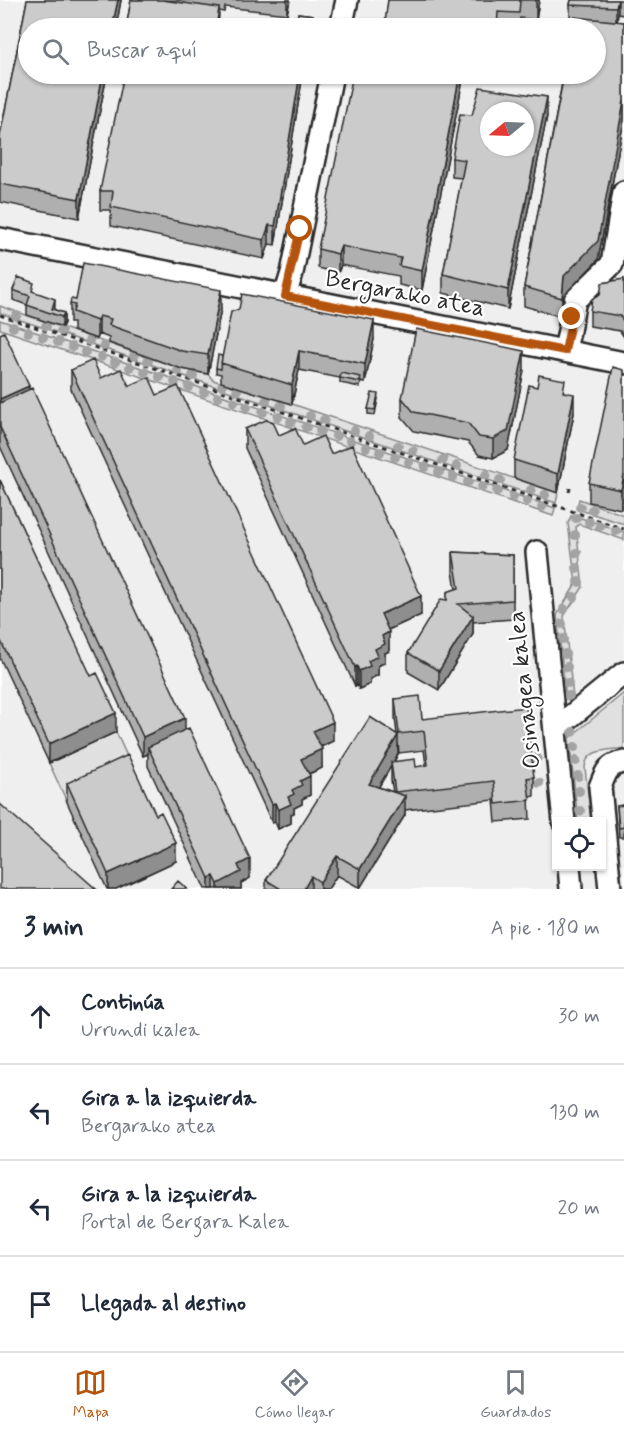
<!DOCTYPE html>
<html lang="es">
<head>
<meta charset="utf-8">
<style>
	body { margin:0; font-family:Mynerve,sans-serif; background:#f2f2f3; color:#1f2937 }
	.controls { position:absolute; right:18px; bottom:18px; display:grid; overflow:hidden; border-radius:0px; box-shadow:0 2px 4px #0004 }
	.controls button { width:54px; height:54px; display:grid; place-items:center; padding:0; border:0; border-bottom:2px solid #e0e1e3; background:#fff; color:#1f2937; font:30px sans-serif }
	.compass { position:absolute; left:480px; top:102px; width:54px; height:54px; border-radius:50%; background:#fff; box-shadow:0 2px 4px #0004; rotate:251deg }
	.stop { position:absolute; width:18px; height:18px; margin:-14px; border:4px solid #b45309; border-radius:50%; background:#fff }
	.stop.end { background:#b45309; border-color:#fff; box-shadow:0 2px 6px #0008 }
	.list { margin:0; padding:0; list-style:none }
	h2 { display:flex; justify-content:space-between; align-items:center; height:78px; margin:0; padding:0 24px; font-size:26px }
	h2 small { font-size:20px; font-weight:400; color:#747a83 }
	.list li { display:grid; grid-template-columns:39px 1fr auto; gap:18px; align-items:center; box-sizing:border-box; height:96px; padding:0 24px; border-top:2px solid #e0e1e3 }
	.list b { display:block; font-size:22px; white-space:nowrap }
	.list p { margin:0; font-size:20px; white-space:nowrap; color:#747a83 }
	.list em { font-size:20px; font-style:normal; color:#747a83 }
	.icon { flex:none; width:33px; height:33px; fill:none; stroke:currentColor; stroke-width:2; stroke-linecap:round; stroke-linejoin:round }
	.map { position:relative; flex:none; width:624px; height:889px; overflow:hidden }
	.search { position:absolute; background:#fff; box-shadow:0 2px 4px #0004; left:18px; right:18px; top:18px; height:66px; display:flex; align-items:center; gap:15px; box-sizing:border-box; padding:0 21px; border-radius:33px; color:#747a83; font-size:22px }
	.sheet { height:462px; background:#fff }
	nav { display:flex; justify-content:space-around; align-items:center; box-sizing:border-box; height:84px; border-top:2px solid #e0e1e3; background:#fff; font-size:16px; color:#747a83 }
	nav a { display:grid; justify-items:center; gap:3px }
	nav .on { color:#b45309 }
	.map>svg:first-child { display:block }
	.built { fill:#efefef; fill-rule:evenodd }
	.green { fill:#e0e0e0; stroke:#868686; stroke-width:1.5 }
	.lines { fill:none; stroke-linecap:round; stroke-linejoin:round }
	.minor-casing { stroke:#2b2b2b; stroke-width:26 }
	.path { stroke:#2b2b2b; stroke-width:3; stroke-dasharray:4.5 4.5; stroke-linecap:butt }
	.minor { stroke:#fff; stroke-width:21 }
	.tree { fill:#a3a3a3 }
	.wall { fill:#afafaf; stroke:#2b2b2b; stroke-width:1.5; fill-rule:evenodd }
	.shaded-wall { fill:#8e8e8e; stroke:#2b2b2b; stroke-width:1.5 }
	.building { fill:#cbcbcb; stroke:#2b2b2b; stroke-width:1.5; fill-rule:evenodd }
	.route { stroke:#b45309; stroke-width:8 }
	.labels { text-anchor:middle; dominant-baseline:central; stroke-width:4.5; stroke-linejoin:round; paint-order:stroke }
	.street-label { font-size:24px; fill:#2b2b2b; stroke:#fff }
</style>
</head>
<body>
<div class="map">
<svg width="624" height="889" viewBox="0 0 624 889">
	<rect width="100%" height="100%" fill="#fff"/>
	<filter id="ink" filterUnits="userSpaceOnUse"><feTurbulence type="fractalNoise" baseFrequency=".0167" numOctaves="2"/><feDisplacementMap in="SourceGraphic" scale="12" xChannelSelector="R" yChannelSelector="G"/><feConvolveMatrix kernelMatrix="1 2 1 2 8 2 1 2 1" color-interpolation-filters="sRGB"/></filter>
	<g filter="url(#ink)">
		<path class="built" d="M0 0H624V889H0ZM28 28H596V74H28ZM489 111H525V147H489ZM556 822H602V866H556Z"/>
		<path class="green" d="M0 306 182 369 208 374 213 380 292 404 558 493 556 503 0 313Z
			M0 320 555 508 553 516 0 329Z
			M579 499 624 515V524L577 509Z
			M571 516H575L624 532V540L579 524 576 527 583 587 564 616 573 697 566 699 557 615 576 584 568 523Z
			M624 693V748C608 751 586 748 585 768L591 821H578L569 738Z
			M116 732 161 831 67 802 49 763Z"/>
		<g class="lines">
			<g class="minor-casing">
				<path id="minor" d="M341 28 347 0
					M0 239 624 363
					M285 296 292 273 332 74
					M565 351 575 300 612 264 624 192
					M537 552 564 822
					M555 729 624 673
					M569 866 571 889
					M610 889 600 787C606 772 607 765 624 762"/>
			</g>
			<path class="path" d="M0 315 624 529
				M569 492 570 488"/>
			<use href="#minor" class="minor"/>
		</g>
		<g class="tree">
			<circle cx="16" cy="316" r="5"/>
			<circle cx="46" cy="326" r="5"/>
			<circle cx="13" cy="327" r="5"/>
			<circle cx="61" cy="331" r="5"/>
			<circle cx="28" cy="332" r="5"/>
			<circle cx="43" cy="337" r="5"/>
			<circle cx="89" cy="341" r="5"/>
			<circle cx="58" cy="342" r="5"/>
			<circle cx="104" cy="346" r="5"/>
			<circle cx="72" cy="347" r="5"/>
			<circle cx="85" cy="352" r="5"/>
			<circle cx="134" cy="356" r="5"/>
			<circle cx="101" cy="357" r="5"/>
			<circle cx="148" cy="361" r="5"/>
			<circle cx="115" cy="362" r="5"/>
			<circle cx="130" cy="367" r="5"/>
			<circle cx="178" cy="371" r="5"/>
			<circle cx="145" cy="372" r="5"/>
			<circle cx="193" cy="376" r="5"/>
			<circle cx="160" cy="377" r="5"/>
			<circle cx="175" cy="382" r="5"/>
			<circle cx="222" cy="386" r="5"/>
			<circle cx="189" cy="387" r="5"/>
			<circle cx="237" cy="391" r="5"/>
			<circle cx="204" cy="392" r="5"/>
			<circle cx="218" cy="397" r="5"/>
			<circle cx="266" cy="401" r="5"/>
			<circle cx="234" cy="402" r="5"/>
			<circle cx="281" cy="406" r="5"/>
			<circle cx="247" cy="407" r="5"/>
			<circle cx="263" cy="412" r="5"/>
			<circle cx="310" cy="416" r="5"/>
			<circle cx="278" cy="417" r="5"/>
			<circle cx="324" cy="420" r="5"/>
			<circle cx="291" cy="422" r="5"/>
			<circle cx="306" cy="427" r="5"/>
			<circle cx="320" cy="431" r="5"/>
			<circle cx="354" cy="431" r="5"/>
			<circle cx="336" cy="436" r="5"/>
			<circle cx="369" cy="436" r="5"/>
			<circle cx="350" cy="441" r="5"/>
			<circle cx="398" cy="446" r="5"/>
			<circle cx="366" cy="447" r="5"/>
			<circle cx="413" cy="451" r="5"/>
			<circle cx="380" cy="452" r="5"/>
			<circle cx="395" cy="457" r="5"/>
			<circle cx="443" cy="460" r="5"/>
			<circle cx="409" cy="462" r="5"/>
			<circle cx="457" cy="466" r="5"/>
			<circle cx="425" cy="467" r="5"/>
			<circle cx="439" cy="472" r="5"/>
			<circle cx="486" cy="475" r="5"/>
			<circle cx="453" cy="477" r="5"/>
			<circle cx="500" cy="480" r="5"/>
			<circle cx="468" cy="482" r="5"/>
			<circle cx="482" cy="487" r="5"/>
			<circle cx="531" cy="490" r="5"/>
			<circle cx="497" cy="491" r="5"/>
			<circle cx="545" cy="495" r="5"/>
			<circle cx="513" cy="497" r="5"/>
			<circle cx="527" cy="501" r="5"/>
			<circle cx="542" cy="507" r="5"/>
			<circle cx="580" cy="507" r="5"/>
			<circle cx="592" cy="510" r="5"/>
			<circle cx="576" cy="518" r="5"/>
			<circle cx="589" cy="522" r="5"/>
			<circle cx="600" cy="526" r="5"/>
			<circle cx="616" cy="531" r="5"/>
			<circle cx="575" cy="535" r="5"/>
			<circle cx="577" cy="553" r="5"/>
			<circle cx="577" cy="568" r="5"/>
			<circle cx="579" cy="582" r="5"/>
			<circle cx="574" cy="597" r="5"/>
			<circle cx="564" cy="609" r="5"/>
			<circle cx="562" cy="624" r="5"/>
			<circle cx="563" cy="639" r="5"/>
			<circle cx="565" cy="654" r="5"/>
			<circle cx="567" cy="667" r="5"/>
			<circle cx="568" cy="683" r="5"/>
			<circle cx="569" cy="696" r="5"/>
			<circle cx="573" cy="732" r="5"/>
			<circle cx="575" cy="747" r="5"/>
			<circle cx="537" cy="758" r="5"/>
			<circle cx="576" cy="761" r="5"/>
			<circle cx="578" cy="776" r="5"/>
			<circle cx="539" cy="783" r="5"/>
			<circle cx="579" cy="791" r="5"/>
			<circle cx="580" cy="811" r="5"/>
		</g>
		<path class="wall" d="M27 0H121L116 28 28 74H107L79 218 0 202V136Z
			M131 0H290L287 14 225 7 224 12 219 11 218 28H126Z
			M388 0H539L536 20 520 18V28H385Z
			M571 0H624V15L618 14 617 22H624V120L598 260 564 295 562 317 524 306V287L573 24H570V5Z
			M298 13 313 15 312 27H308V28L297 24Z
			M303 74 275 245 269 244 264 259 111 226V210H100V191Z
			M464 74 422 290 399 285V276L341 265 338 273 318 268V249Z
			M472 115 547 116 508 309 443 293V274L462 178 452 177V158Z
			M624 279V337L620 331 590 326V311L600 295Z
			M13 290 34 292 55 310 64 313V323L62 327 27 315V305L13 300Z
			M76 300 221 309 208 374 182 369 109 343V338L99 334 97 339 73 331V323H70V304Z
			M0 334 29 390 185 730 250 878 241 883V889H205L148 766V754L143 756 0 446Z
			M374 339 365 383 361 382 360 387 340 383V378L299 370 292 404 221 382V374L216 373V368L222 356Z
			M71 370 157 395 333 741 321 747 322 768 309 774 310 795 302 799V804L294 808V813L291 814V823L278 829 275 822 272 823 71 389Z
			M524 370 508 450 493 458 479 455 468 442 414 431 402 417V398Z
			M624 370 621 509 589 502V483Z
			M565 392 574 413 558 493 514 478V460Z
			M378 399 375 415 368 414V409Z
			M245 429 279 435 303 445 331 454 421 615 388 630 389 651 385 653V662L378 666V675L370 679V684L359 689 357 685 355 686 245 448Z
			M0 480 116 732 49 763 0 658Z
			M453 552 513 555V619L473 622V634L439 690 408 672V653L447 600V592L456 589 453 571Z
			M395 699 422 719 534 777V796L529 797 530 819 496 822 494 800 405 810V815L360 888 337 875 328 889H266V880L397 735 395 718ZM398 743 399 753 424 750 426 766 416 767 394 762 398 754ZM391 766V781L393 792 379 787Z
			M67 783 176 861 116 889H107L67 802Z
			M624 805V837H619L617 806Z"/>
		<path class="shaded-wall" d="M118 0H121L116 28H112Z
			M287 0H290L287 14Z
			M536 0H539L536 20Z
			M618 0V14L616 26V7Z
			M219 8 218 28H216Z
			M103 74H107L79 218V199Z
			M300 74H303L275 245V226Z
			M460 74H464L422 290V271Z
			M547 97V116L508 309V290Z
			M624 101V120L598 260 564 295 562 317V298L564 276Z
			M269 225V244L264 259V240Z
			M341 246V265L338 273V254Z
			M221 290V309L208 374V355Z
			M55 299V309L53 315 52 309Z
			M64 313V323L62 327V317Z
			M99 316V334L97 339V321Z
			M374 320V339L365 383V364Z
			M299 351V370L292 404V385Z
			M524 351V370L508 450 493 458V439Z
			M29 386V401L0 414V399Z
			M574 394V413L558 493V474Z
			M624 475V494L621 509V490Z
			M421 596V615L381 633V614Z
			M473 616V634L439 690V671Z
			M389 632V651L385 653V662L378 666V675L370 679V684L359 689V671L368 661 382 636Z
			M357 666V685L355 686V667Z
			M116 713V732L49 763V744Z
			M185 718V737L148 747V754L143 756V737Z
			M333 722V741L313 750V731Z
			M398 735V754L369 803V784Z
			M322 749V768L301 777V759Z
			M310 776V795L302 799V804L294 808V813L291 814V823L278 829V810L288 797 292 790 300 781Z
			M405 796V815L360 888V869Z
			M275 803V822L272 823V804Z
			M176 843V861L116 889H108V874Z
			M337 856V875L328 889H320V882Z
			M250 859V878L241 883V889H218V884L238 865Z
			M214 876V889H209V878Z
			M311 876V889H304Z"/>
		<path class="building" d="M27 0H118L112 28H28V74H103L79 199 0 184V136Z
			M131 0H162L219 8 216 28H126Z
			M388 0H520L519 13 498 12 497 28H471L451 25V28H417L385 23Z
			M571 0H618L616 7 570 5Z
			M298 13 313 15 312 22 297 21Z
			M574 17 624 22V101L598 241 564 276 562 298 524 287 564 74H596V28H572Z
			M264 20 308 25V28H262Z
			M554 23H568L567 28H553Z
			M124 74H300L275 226 269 225 264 240 111 207 113 191H100Z
			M353 74H460L422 271 399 266 401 258 341 246 338 254 318 249Z
			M480 87 547 97 508 290 443 274 465 160 452 158 460 114 472 115ZM489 111H525V147H489Z
			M83 263 221 290 208 355 182 351 109 325 111 319 99 316 97 321 73 312 75 305 70 304 71 299 76 300Z
			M18 277 34 283 32 291 55 299 52 309 64 313 62 317 27 305 30 296 13 290Z
			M624 279V322L620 316 590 311 592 299 600 295 602 283Z
			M242 294 374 320 365 364 299 351 292 385 221 363 231 312 239 309Z
			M416 329 524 351 508 431 493 439 479 437 468 423 414 412 402 398Z
			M4 332 29 386 0 399V334Z
			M218 355 222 356 221 369 216 368Z
			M93 360 101 378 121 369 129 386 149 377 157 395 178 386 333 722 313 731 322 749 301 759 310 776 300 781 302 785 292 790 294 794 288 797 291 804 278 810 275 803 272 804 71 370Z
			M613 367 624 370V475L621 490 589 483Z
			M341 373 361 377 360 382 340 378Z
			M539 375 565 380 563 392 574 394 558 474 514 460 529 385 537 387Z
			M32 388 185 718 143 737 0 427V403Z
			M372 393 378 394 375 410 368 409Z
			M266 420 273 422 279 435 295 428 303 445 323 436 331 454 352 445 421 596 381 614 389 632 382 636 385 644 375 649 378 656 368 661 370 666 359 671 357 666 355 667 245 429Z
			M0 480 91 676 97 673 116 713 49 744 0 639Z
			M453 552 513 555V600L458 604 473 616 439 671 408 653 441 599 447 600V592L459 588Z
			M420 696 422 719 526 707 534 777 527 778 530 800 496 804 494 781 395 792 391 762 415 759 416 767 428 765 424 731 399 734 395 699Z
			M370 717 398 735 369 784 405 796 360 869 337 856 320 882 311 876 304 889H281L266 880Z
			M189 728 250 859 238 865 241 872 218 884 214 876 209 878 148 747Z
			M128 755 156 815 161 812 176 843 108 874 67 783Z
			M0 804 96 889H0Z
			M624 805V827L619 828 617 806Z
			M178 881 187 889H171Z"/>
	</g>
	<g class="lines" filter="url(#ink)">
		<path class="route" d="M300 229 285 296 565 351 572 317"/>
	</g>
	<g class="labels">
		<g class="street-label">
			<text transform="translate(405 294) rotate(11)">Bergarako atea</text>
			<text transform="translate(525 690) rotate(-96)">Osinagea kalea</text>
		</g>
	</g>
</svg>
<div class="controls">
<button><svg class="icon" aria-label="locate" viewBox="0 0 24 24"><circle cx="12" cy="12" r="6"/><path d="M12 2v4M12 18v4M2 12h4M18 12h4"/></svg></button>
</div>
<svg class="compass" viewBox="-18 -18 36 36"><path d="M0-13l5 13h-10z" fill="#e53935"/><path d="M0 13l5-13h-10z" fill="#747a83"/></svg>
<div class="stop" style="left:300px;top:229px"></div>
<div class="stop end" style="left:572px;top:317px"></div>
<div class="search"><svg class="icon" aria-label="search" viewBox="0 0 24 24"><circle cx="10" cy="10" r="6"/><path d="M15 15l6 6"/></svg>Buscar aquí</div>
</div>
<section class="sheet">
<h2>3 min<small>A pie · 180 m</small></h2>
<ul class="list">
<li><svg class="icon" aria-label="ahead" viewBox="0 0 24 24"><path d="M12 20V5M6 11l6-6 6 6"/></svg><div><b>Continúa</b><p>Urrundi kalea</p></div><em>30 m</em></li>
<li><svg class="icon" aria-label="left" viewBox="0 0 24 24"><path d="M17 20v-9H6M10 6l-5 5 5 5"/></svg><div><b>Gira a la izquierda</b><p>Bergarako atea</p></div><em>130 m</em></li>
<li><svg class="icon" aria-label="left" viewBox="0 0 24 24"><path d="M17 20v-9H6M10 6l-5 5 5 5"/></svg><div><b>Gira a la izquierda</b><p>Portal de Bergara Kalea</p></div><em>20 m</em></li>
<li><svg class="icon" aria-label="arrive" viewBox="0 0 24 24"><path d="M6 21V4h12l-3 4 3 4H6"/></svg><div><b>Llegada al destino</b></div></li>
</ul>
</section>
<nav>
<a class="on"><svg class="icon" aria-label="map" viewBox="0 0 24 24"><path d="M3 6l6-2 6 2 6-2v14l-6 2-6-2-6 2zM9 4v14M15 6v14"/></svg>Mapa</a>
<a><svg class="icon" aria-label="directions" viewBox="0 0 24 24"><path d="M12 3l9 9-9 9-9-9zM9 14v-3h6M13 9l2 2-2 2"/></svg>Cómo llegar</a>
<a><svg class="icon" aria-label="saved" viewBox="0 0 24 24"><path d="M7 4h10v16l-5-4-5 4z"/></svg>Guardados</a>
</nav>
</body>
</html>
